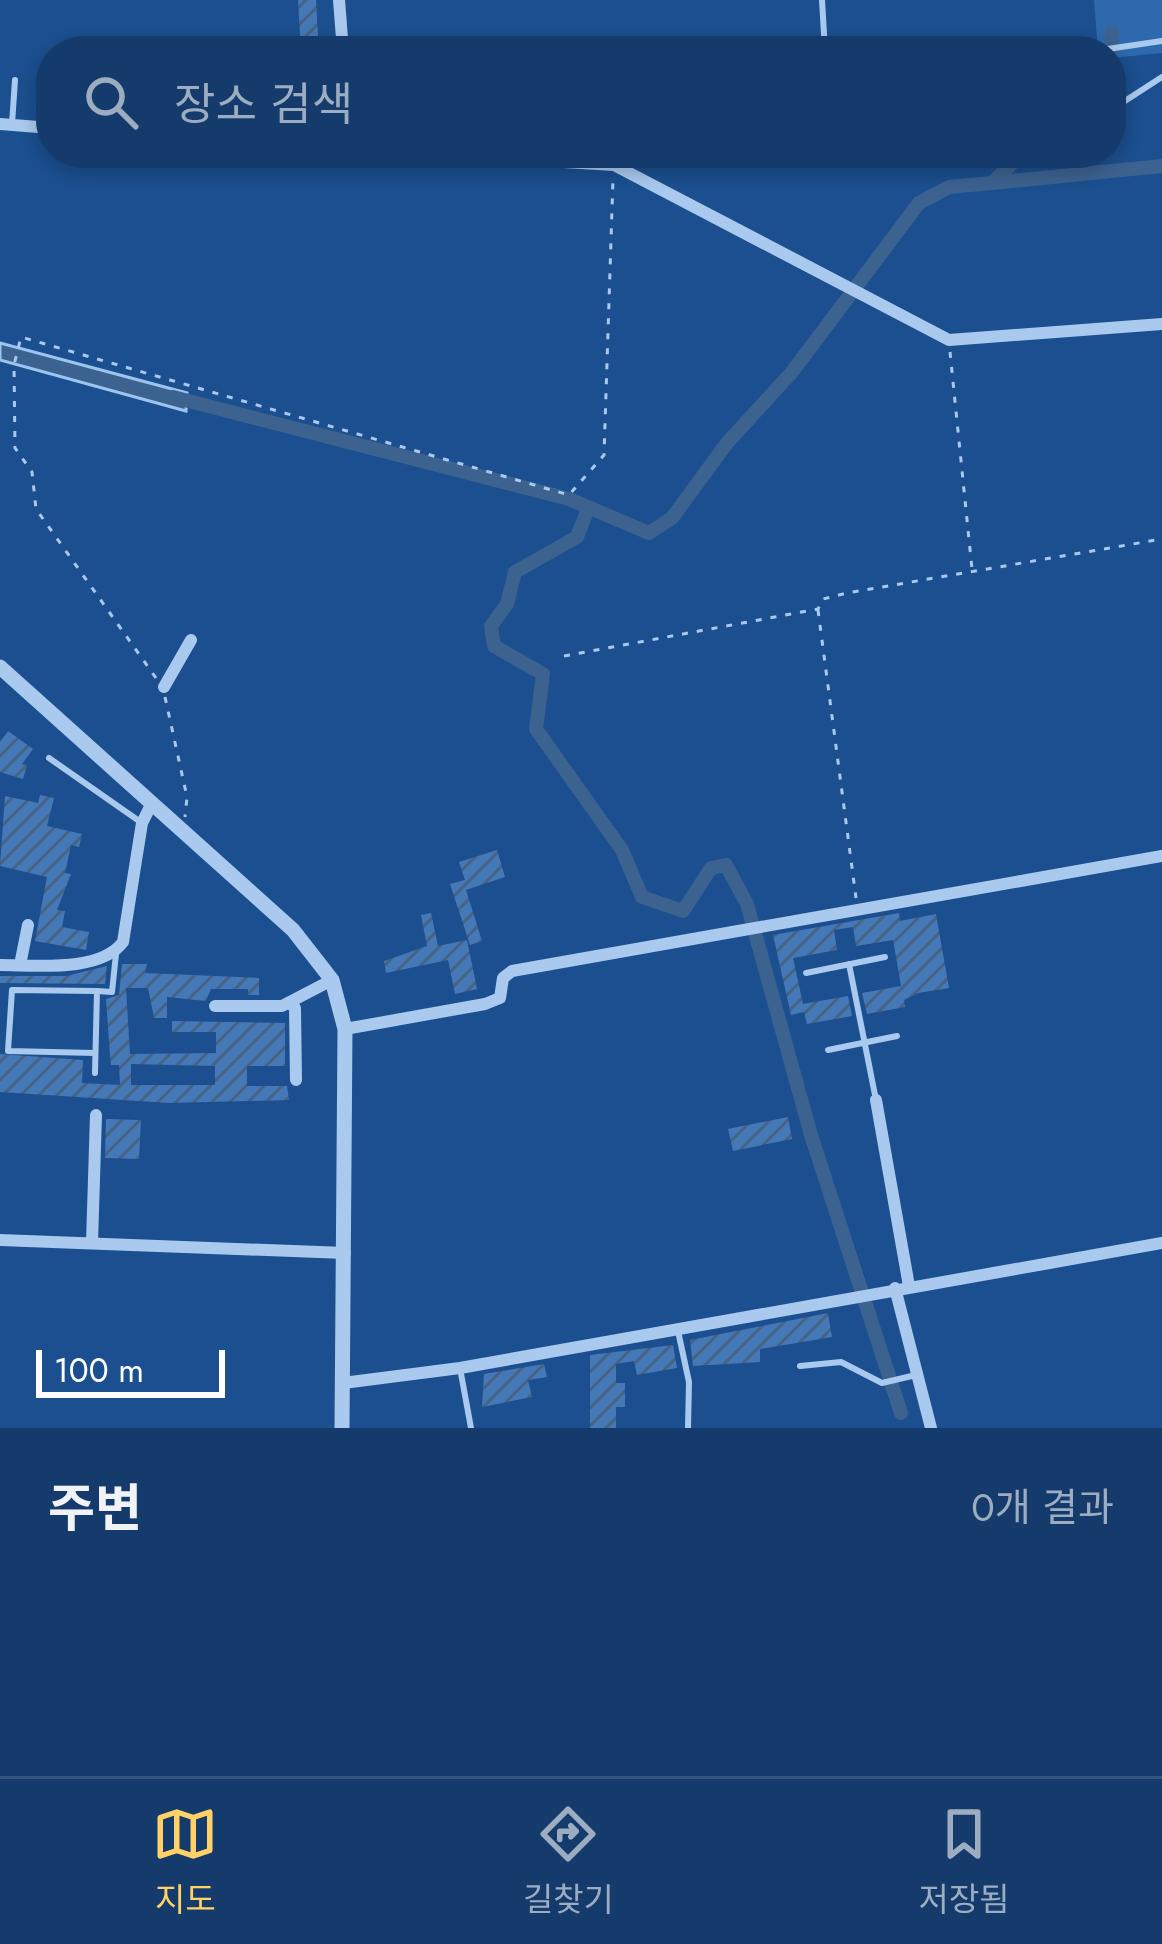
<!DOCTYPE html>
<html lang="ko">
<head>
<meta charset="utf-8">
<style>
	body { margin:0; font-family:Jost,"Noto Sans KR",sans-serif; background:#214673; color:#f1f3f6 }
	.scale { position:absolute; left:36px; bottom:30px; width:189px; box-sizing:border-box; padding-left:12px; border:6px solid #fff; border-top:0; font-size:33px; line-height:42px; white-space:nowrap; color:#fff; -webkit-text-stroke:9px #1b4f8f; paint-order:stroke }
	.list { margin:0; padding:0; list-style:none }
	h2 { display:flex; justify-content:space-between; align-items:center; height:156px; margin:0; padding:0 48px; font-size:51px }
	h2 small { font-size:39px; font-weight:400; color:#9dadc1 }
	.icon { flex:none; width:66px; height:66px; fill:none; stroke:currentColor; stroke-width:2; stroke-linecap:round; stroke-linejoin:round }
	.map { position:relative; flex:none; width:1162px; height:1428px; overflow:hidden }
	.search { position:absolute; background:#143b6b; box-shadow:0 6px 18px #0003; left:36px; right:36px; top:36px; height:132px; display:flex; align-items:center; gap:30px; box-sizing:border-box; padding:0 42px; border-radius:48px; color:#9dadc1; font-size:45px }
	.sheet { height:348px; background:#143b6b }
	nav { display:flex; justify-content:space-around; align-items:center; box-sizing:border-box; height:168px; border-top:3px solid #33557e; background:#143b6b; font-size:33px; color:#9dadc1 }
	nav a { display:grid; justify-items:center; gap:6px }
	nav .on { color:#ffd166 }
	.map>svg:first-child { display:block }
	.grass { fill:#2e69ad }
	.water { fill:#3c6290; stroke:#9cc4f0; stroke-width:3 }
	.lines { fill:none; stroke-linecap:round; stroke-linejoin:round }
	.canal { stroke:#3c6290; stroke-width:14 }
	.building { fill:url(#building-hatch); fill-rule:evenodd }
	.path { stroke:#a9c9ee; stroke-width:3; stroke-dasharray:6 9; stroke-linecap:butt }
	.service { stroke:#a9c9ee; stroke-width:6 }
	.minor { stroke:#a9c9ee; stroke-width:12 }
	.tertiary { stroke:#a9c9ee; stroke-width:15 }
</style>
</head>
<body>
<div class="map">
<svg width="1162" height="1428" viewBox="0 0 1162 1428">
	<defs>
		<pattern id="building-hatch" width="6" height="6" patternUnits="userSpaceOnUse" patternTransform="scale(3)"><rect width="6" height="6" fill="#4478b7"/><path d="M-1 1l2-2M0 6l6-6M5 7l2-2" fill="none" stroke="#486282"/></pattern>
	</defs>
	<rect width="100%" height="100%" fill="#1b4f8f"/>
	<path class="grass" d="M1094 0H1162V53L1111 58V51H1098Z"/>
	<path class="water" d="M0 343 187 393 186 411 0 360Z"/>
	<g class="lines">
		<path class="canal" d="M1111 61 1112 32
			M992 183 1162 166
			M173 397 569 499 649 533 672 518 727 443 792 372 919 203 949 187 992 183 1023 153
			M588 509 577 537 515 572 507 604 491 626 494 646 543 674 536 729 622 850 642 897 683 911 711 868 726 865 747 904 811 1135 901 1413"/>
	</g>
	<path class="building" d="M298 0H316L319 51H301Z
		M8 731 33 749 22 764 27 765 23 779 0 772V742Z
		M40 795 54 798 47 826 82 834 79 847 71 845 65 873 71 874 57 910 65 911 62 927 89 932 86 950 35 941 47 877 0 866 5 796 38 803Z
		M497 850 505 877 466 890 482 941 470 945 450 884 465 880 459 862Z
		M431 913 438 946 467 940 477 989 455 994 448 960 386 973 384 961 427 946 421 915Z
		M899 913 900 921 936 914 949 988 918 993 904 1000 905 1007 867 1014 862 993 901 986 893 940 856 946 853 927 834 930 837 950 793 958 803 1004 848 996 852 1016 807 1024 804 1012 791 1015 773 935Z
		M122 964H147L145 973 259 978V995H248V989H211L206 1001 167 997V1018H154L148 988H126L130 1054 216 1053V1032H172V1021L285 1023V1066H247V1086H287L289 1100 169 1103 0 1092V1054L83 1060 82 1083 120 1085 119 1065H111L110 1055 106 999 119 995ZM131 1064 215 1066V1085H131Z
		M107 966 105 984 0 983V976H66Z
		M788 1117 792 1139 733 1151 728 1129Z
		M106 1119 141 1120 139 1159 105 1158Z
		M828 1313 832 1337 760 1349V1362L693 1366 690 1340Z
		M673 1345 677 1368 637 1375 634 1361 616 1364V1383H625V1407H616V1428H590V1355Z
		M544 1364 547 1377 528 1380 532 1397 482 1407 484 1374Z"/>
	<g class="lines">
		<path class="path" d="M950 352 972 569
			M818 610 856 898
			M564 656 818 609 823 599 847 593 1162 539
			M156 678 36 509 32 472 15 448 14 365 21 337 569 495 604 455 613 179
			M165 697 187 797 185 817"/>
		<path class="service" d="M822 0 825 51
			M1094 51 1162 41
			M1111 110 1162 77
			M12 124 15 80
			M49 758 142 823
			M849 964 876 1100
			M806 973 885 957
			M828 1050 897 1036
			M95 1053 8 1051 12 990 97 991
			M95 1073 97 991 112 992 116 954
			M678 1331 689 1382 688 1428
			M800 1366 841 1362 882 1383 916 1375
			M460 1368 471 1428"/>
		<path class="minor" d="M339 0 343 51
			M1090 51H1094
			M0 124 51 128
			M410 153 614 165 667 153
			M614 165 949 340 1162 324
			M164 687 191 640
			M0 965C34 965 100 973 123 942L142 823 151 805
			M20 965 28 925
			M290 1003 295 1008 296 1080
			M215 1006H282L332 980
			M345 1029 485 1004 500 998 503 978 512 971 1162 856
			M876 1100 909 1286
			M0 1240 345 1253
			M92 1243 96 1115
			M895 1288 931 1428
			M343 1383 460 1368 1162 1243"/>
		<path class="tertiary" d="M0 667 293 930 332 980 345 1029 342 1428"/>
	</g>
</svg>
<div class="scale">100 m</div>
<div class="search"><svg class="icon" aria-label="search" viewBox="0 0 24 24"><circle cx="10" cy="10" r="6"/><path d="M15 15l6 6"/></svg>장소 검색</div>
</div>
<section class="sheet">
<h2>주변<small>0개 결과</small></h2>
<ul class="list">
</ul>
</section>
<nav>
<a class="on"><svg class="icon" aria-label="map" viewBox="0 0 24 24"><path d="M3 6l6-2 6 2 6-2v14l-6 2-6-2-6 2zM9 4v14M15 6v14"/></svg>지도</a>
<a><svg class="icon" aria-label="directions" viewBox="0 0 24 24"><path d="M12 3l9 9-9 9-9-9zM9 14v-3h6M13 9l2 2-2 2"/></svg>길찾기</a>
<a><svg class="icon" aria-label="saved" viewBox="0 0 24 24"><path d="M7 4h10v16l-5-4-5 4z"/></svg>저장됨</a>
</nav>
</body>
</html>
